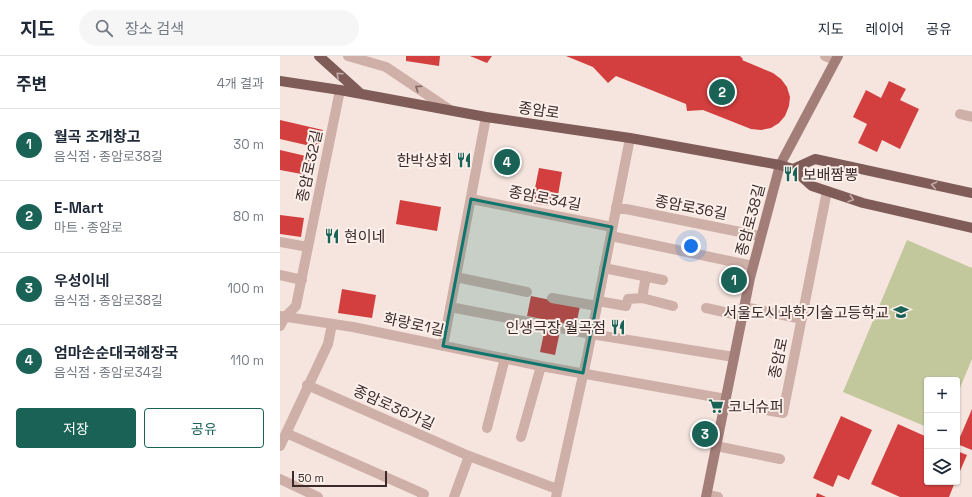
<!DOCTYPE html>
<html lang="ko">
<head>
<meta charset="utf-8">
<style>
	body { margin:0; font-family:"Space Grotesk","Noto Sans KR",sans-serif; background:#f6f6f7; color:#1f2937 }
	.controls { position:absolute; right:12px; bottom:12px; display:grid; overflow:hidden; border-radius:4px; box-shadow:0 1px 3px #0004 }
	.controls button { width:36px; height:36px; display:grid; place-items:center; padding:0; border:0; border-bottom:1px solid #e0e1e3; background:#fff; color:#1f2937; font:20px sans-serif }
	.scale { position:absolute; left:12px; bottom:10px; width:95px; box-sizing:border-box; padding-left:4px; border:2px solid #3b2a29; border-top:0; font-size:11px; line-height:14px; white-space:nowrap; color:#3b2a29; -webkit-text-stroke:3px #fcf0eb; paint-order:stroke }
	.you { position:absolute; left:411px; top:190px; width:14px; height:14px; margin:-10px; border:3px solid #fff; border-radius:50%; background:#1a73e8; box-shadow:0 0 0 6px #1a73e833 }
	.badge { display:grid; place-items:center; width:26px; height:26px; border-radius:50%; background:#196255; color:#fff; font-size:13px; font-weight:700 }
	.pin { position:absolute; translate:-50% -50%; border:2px solid #fff; box-shadow:0 1px 4px #0006 }
	.list { margin:0; padding:0; list-style:none }
	h2 { display:flex; justify-content:space-between; align-items:center; height:52px; margin:0; padding:0 16px; font-size:17px }
	h2 small { font-size:13px; font-weight:400; color:#747a83 }
	.list li { display:grid; grid-template-columns:26px 1fr auto; gap:12px; align-items:center; box-sizing:border-box; height:72px; padding:0 16px; border-top:1px solid #e0e1e3 }
	.list b { display:block; font-size:15px; white-space:nowrap }
	.list p { margin:0; font-size:13px; white-space:nowrap; color:#747a83 }
	.list em { font-size:13px; font-style:normal; color:#747a83 }
	.actions { display:flex; gap:8px; padding:12px 16px }
	.actions a { flex:1; padding:9px 0; border:1px solid #196255; border-radius:4px; text-align:center; font-size:14px; color:#196255 }
	.actions .main { background:#196255; color:#fff }
	.icon { flex:none; width:22px; height:22px; fill:none; stroke:currentColor; stroke-width:2; stroke-linecap:round; stroke-linejoin:round }
	.map { position:relative; flex:none; width:692px; height:441px; overflow:hidden }
	header { display:flex; align-items:center; gap:24px; box-sizing:border-box; height:56px; padding:0 20px; background:#fff; border-bottom:1px solid #e0e1e3 }
	header strong { font-size:19px }
	nav { display:flex; gap:22px; margin-inline-start:auto; font-size:14px }
	.search { width:280px; height:36px; background:#f6f6f7; display:flex; align-items:center; gap:10px; box-sizing:border-box; padding:0 14px; border-radius:22px; color:#747a83; font-size:15px }
	main { display:flex }
	aside { flex:1; background:#fff }
	.map>svg:first-child { display:block }
	.green { fill:#c3c79c }
	.building { fill:#d33f3e }
	.lines { fill:none; stroke-linecap:round; stroke-linejoin:round }
	.street { stroke:#cfb0a8; stroke-width:10 }
	.secondary { stroke:#a37e79; stroke-width:10 }
	.primary { stroke:#7f5c58; stroke-width:10 }
	.oneway { stroke:#c4ada9 }
	.oneway2 { stroke:#7e6662 }
	.marked { fill:#0f766e; fill-opacity:0.2; stroke:#0f766e; stroke-width:3; stroke-linejoin:round }
	.labels { text-anchor:middle; dominant-baseline:central; stroke-width:4; stroke-linejoin:round; paint-order:stroke }
	.street-label { font-size:15px; fill:#3b2a29; stroke:#fcf0eb }
	.poi-label { font-size:15px; fill:#3b2a29; stroke:#fcf0eb; text-anchor:end }
</style>
</head>
<body>
<header>
<strong>지도</strong>
<div class="search"><svg class="icon" aria-label="search" viewBox="0 0 24 24"><circle cx="10" cy="10" r="6"/><path d="M15 15l6 6"/></svg>장소 검색</div>
<nav><a>지도</a><a>레이어</a><a>공유</a></nav>
</header>
<main>
<aside>
<h2>주변<small>4개 결과</small></h2>
<ul class="list">
<li><span class="badge">1</span><div><b>월곡 조개창고</b><p>음식점 · 종암로38길</p></div><em>30 m</em></li>
<li><span class="badge">2</span><div><b>E-Mart</b><p>마트 · 종암로</p></div><em>80 m</em></li>
<li><span class="badge">3</span><div><b>우성이네</b><p>음식점 · 종암로38길</p></div><em>100 m</em></li>
<li><span class="badge">4</span><div><b>엄마손순대국해장국</b><p>음식점 · 종암로34길</p></div><em>110 m</em></li>
</ul>
<div class="actions"><a class="main">저장</a><a>공유</a></div>
</aside>
<div class="map">
<svg width="692" height="441" viewBox="0 0 692 441">
	<rect width="100%" height="100%" fill="#f5e5de"/>
	<path class="green" d="M627 184 692 212V303L677 339V324H647V371L563 336Z"/>
	<path class="building" d="M126 0H160L159 10 126 5Z
		M190 0H212L207 7Z
		M286 0H460L463 3 462 4 493 17 501 23 507 31 510 41 509 50 505 60 499 67 491 72 481 74 471 73 423 54 407 55 406 48 336 20 328 27 313 11Z
		M609 25 626 33 620 44 639 53 620 93 602 84 597 96 578 87 587 68 573 61 586 34 601 42Z
		M0 64 43 74 39 92 0 83Z
		M0 94 30 101 27 119 0 114Z
		M259 112 282 116 276 151 252 147Z
		M120 144 161 151 157 175 116 168Z
		M0 159 24 162 21 181 0 178Z
		M62 233 96 239 92 262 58 257Z
		M251 240 300 250 296 270 247 260Z
		M265 272 280 275 275 299 260 296Z
		M692 353V394L677 388Z
		M561 360 592 374 569 424 558 419 553 431 533 422Z
		M618 368 647 381V426H675L669 441H620L591 428Z
		M677 395 687 399 677 422Z
		M537 437 546 441H536Z"/>
	<g class="lines">
		<path class="street" d="M68 0 106 11 170 54
			M545 0 555 4
			M680 58 692 61
			M191 143 332 171
			M336 151 480 180
			M331 180 473 210
			M0 186 28 191
			M324 212 383 224
			M0 219 22 224
			M176 221 247 236
			M272 242 317 250
			M362 242 366 220
			M318 245 346 250 348 243 362 242 393 250
			M170 251 311 278 454 301
			M464 251 522 263
			M426 252 462 260
			M0 260 73 271 261 310 446 343
			M0 270 5 261 16 250 60 34
			M163 290 206 61
			M27 329 189 400 277 433
			M445 347 503 357 547 135
			M207 372 225 302
			M6 377 144 438 142 441
			M241 381 261 310
			M0 390 48 288 52 268
			M436 390 500 403
			M0 423 38 441
			M427 439 438 441
			M174 441 189 400
			M276 441 307 301 350 82"/>
		<path class="secondary" d="M426 441 470 222 500 109 558 0"/>
		<path class="primary" d="M39 0 80 37
			M0 25 60 34 206 61 350 82 500 109 513 113 532 130 583 147 692 172
			M513 113 535 103 692 137"/>
	</g>
	<defs><path id="oneway-chevron" d="M-2-3.5L2.5 0L-2 3.5" fill="none" stroke-width="1.6" stroke-linecap="round" stroke-linejoin="round"/></defs>
	<g class="oneway">
		<use href="#oneway-chevron" transform="translate(59 19) rotate(-137)"/>
		<use href="#oneway-chevron" transform="translate(654 129) rotate(-168)"/>
		<use href="#oneway-chevron" transform="translate(571 143) rotate(18)"/>
	</g>
	<use class="oneway2" href="#oneway-chevron" transform="translate(138 32) rotate(-146)"/>
	<path class="marked" d="M191 143 332 171 303 317 163 290Z"/>
	<defs>
		<g id="restaurant-bare" transform="scale(1.2)"><path d="M-5-6h1v4h1v-4h1v4h1v-4h1v5L-1.5 .5V6h-2V.5L-5-1ZM5-6V6H3V1.5H1.5Q1.5-4 5-6Z" fill="#196255" stroke="#fcf0eb" stroke-width="2.5" paint-order="stroke"/></g>
		<g id="school-bare" transform="scale(1.2)"><path d="M0-5L7-2L0 1L-7-2ZM-4 1L0 2.5L4 1V4Q0 6-4 4Z" fill="#196255" stroke="#fcf0eb" stroke-width="2.5" paint-order="stroke"/></g>
		<g id="supermarket-bare" transform="scale(1.2)"><path d="M-6-5.5h2.5l.6 2H6L4.5 2H-2.5L-4.4-4H-6ZM-1.5 3.2a1.3 1.3 0 1 0 .1 0ZM3 3.2a1.3 1.3 0 1 0 .1 0Z" fill="#196255" stroke="#fcf0eb" stroke-width="2.5" paint-order="stroke"/></g>
	</defs>
	<g fill-rule="evenodd">
		<use href="#restaurant-bare" x="184" y="104"/>
		<use href="#restaurant-bare" x="511" y="118"/>
		<use href="#restaurant-bare" x="52" y="180"/>
		<use href="#school-bare" x="621" y="256"/>
		<use href="#restaurant-bare" x="338" y="271"/>
		<use href="#supermarket-bare" x="436" y="350"/>
	</g>
	<g class="labels">
		<g class="street-label">
			<text transform="translate(259 54) rotate(8)">종암로</text>
			<text transform="translate(29 110) rotate(-78)">종암로32길</text>
			<text transform="translate(265 142) rotate(11)">종암로34길</text>
			<text transform="translate(411 151) rotate(11)">종암로36길</text>
			<text transform="translate(470 164) rotate(-75)">종암로38길</text>
			<text transform="translate(134 268) rotate(12)">화랑로1길</text>
			<text transform="translate(498 302) rotate(-78)">종암로</text>
			<text transform="translate(114 351) rotate(24)">종암로36가길</text>
		</g>
		<g class="poi-label">
			<text x="172" y="104">한박상회</text>
			<text x="523" y="118" text-anchor="start">보배짬뽕</text>
			<text x="64" y="180" text-anchor="start">현이네</text>
			<text x="609" y="256">서울도시과학기술고등학교</text>
			<text x="326" y="271">인생극장 월곡점</text>
			<text x="448" y="350" text-anchor="start">코너슈퍼</text>
		</g>
	</g>
</svg>
<div class="controls">
<button>+</button>
<button>−</button>
<button><svg class="icon" aria-label="layers" viewBox="0 0 24 24"><path d="M12 4l9 5-9 5-9-5zM3 14l9 5 9-5"/></svg></button>
</div>
<div class="scale">50 m</div>
<div class="you"></div>
<div class="pin badge" style="left:454px;top:224px">1</div>
<div class="pin badge" style="left:442px;top:36px">2</div>
<div class="pin badge" style="left:425px;top:378px">3</div>
<div class="pin badge" style="left:227px;top:106px">4</div>
</div>
</main>
</body>
</html>
